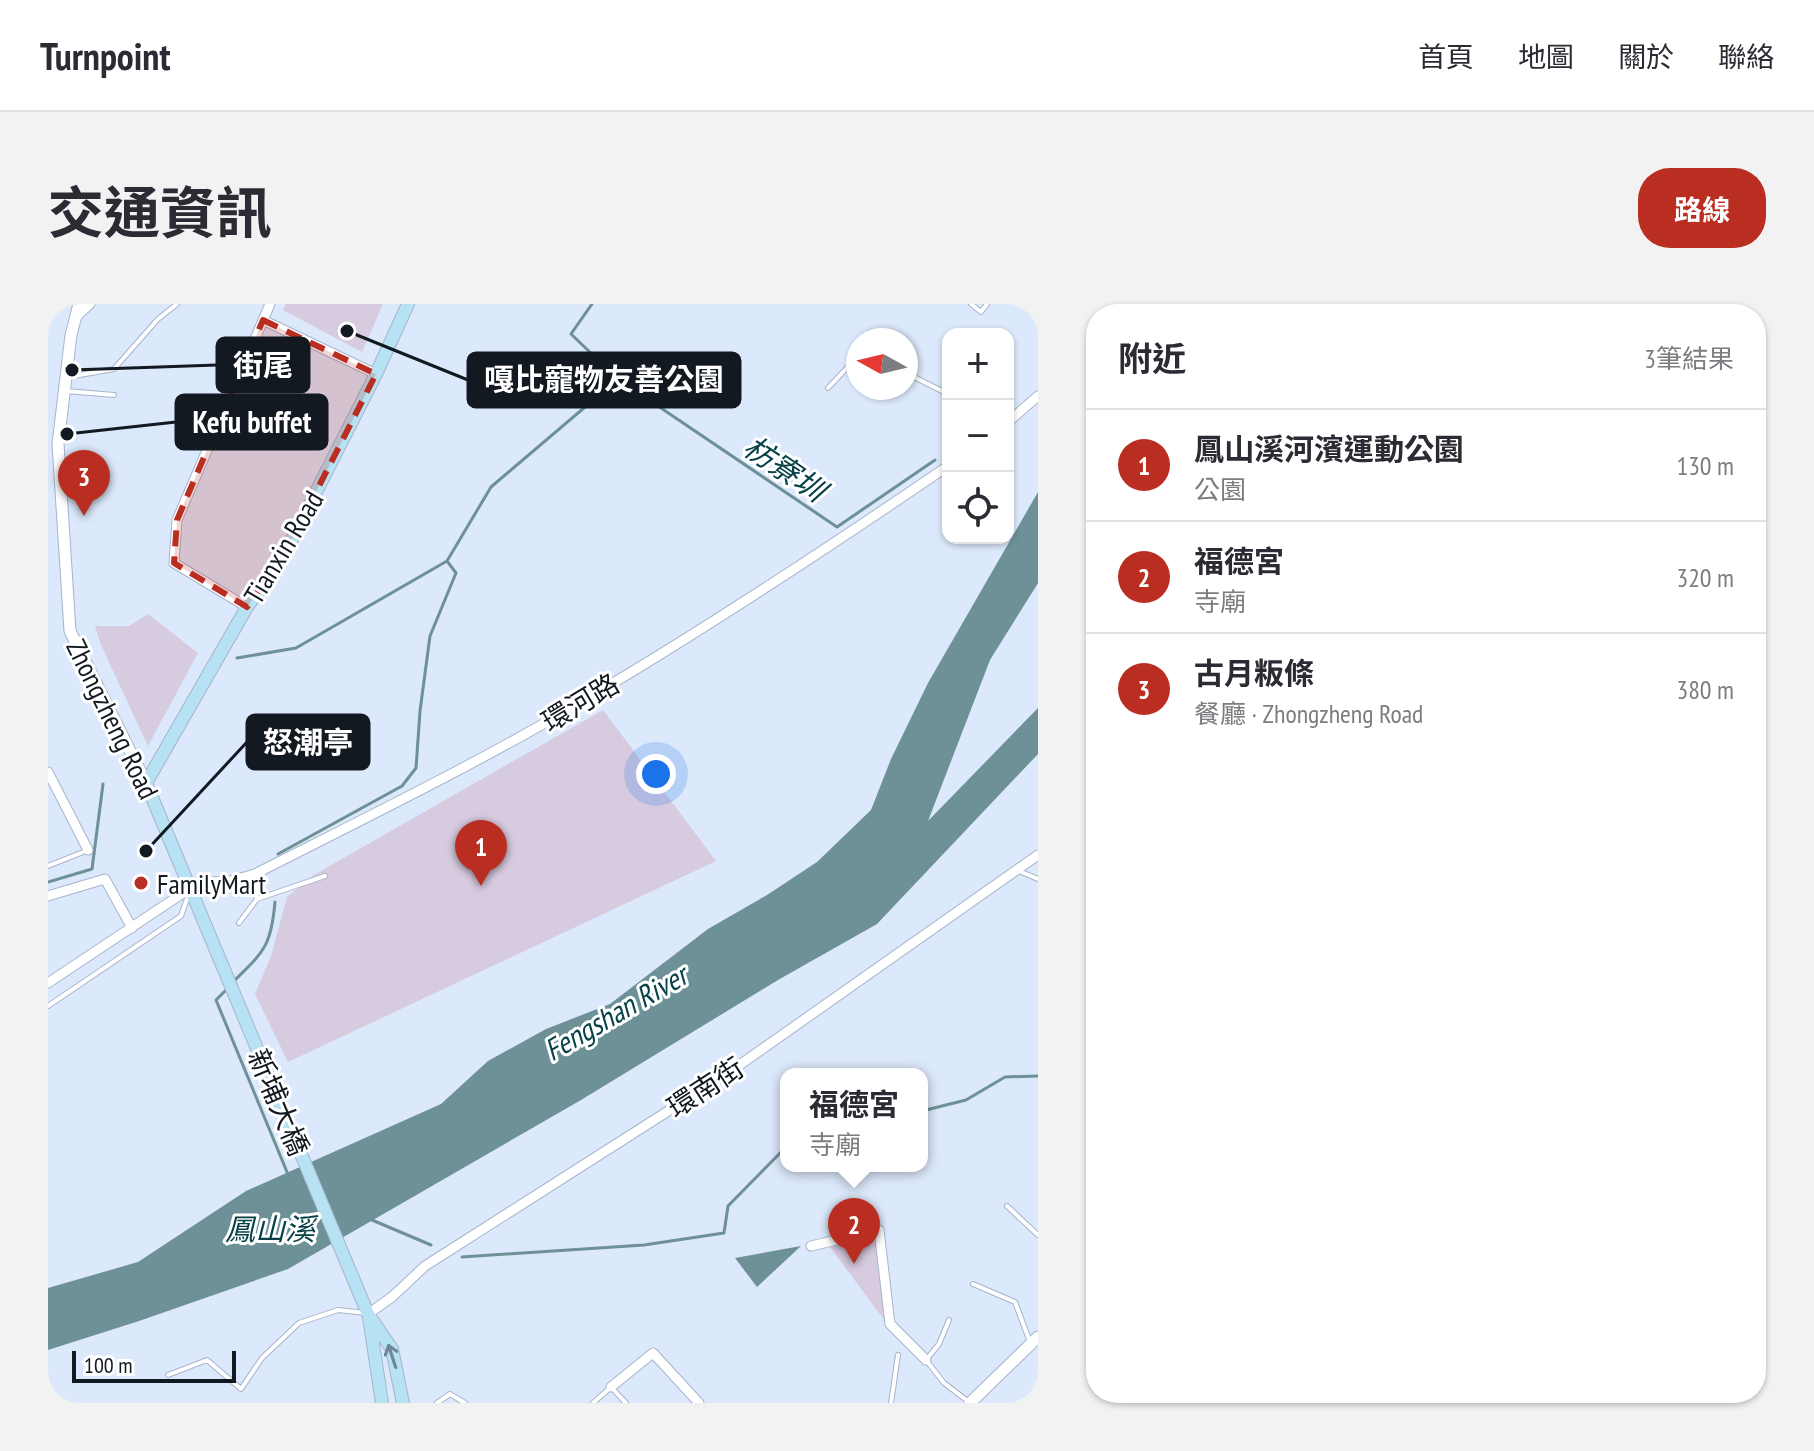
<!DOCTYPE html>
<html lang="zh-TW">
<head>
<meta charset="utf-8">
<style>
	body { margin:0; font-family:"PT Sans Narrow","Noto Sans TC",sans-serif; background:#f2f2f3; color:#2b2b33 }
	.controls { position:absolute; right:24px; top:24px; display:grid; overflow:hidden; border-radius:16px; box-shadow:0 2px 6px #0004 }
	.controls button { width:72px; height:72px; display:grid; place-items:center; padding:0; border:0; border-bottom:2px solid #e1e1e2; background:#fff; color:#2b2b33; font:40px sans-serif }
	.compass { position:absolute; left:798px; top:24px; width:72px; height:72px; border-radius:50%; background:#fff; box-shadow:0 2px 6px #0004; rotate:278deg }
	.scale { position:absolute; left:24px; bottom:20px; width:164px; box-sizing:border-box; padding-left:8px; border:4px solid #131921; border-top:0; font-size:22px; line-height:28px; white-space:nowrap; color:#131921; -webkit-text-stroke:6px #fff; paint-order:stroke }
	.you { position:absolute; left:608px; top:470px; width:28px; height:28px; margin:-20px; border:6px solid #fff; border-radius:50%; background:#1a73e8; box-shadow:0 0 0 12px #1a73e833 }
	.badge { display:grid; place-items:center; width:52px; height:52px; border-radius:50%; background:#ba2d21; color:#fff; font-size:26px; font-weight:700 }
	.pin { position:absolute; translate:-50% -66px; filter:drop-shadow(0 2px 4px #0008) }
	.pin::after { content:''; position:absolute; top:42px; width:28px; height:24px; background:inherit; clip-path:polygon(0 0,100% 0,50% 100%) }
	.popup { position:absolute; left:732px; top:764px; width:148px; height:104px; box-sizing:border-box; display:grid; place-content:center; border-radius:16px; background:#fff; filter:drop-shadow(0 2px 6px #0005); font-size:26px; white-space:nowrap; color:#7c7c81 }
	.popup b { font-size:30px; color:#2b2b33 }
	.popup::after { content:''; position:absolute; left:50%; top:100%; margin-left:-16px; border:16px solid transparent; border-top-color:#fff }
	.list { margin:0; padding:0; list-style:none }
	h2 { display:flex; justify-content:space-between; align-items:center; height:104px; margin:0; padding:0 32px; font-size:34px }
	h2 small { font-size:26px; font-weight:400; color:#7c7c81 }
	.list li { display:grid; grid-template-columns:52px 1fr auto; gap:24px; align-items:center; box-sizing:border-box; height:112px; padding:0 32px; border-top:2px solid #e1e1e2 }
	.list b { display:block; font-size:30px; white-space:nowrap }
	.list p { margin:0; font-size:26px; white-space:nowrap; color:#7c7c81 }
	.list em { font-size:26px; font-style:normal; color:#7c7c81 }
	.icon { flex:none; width:44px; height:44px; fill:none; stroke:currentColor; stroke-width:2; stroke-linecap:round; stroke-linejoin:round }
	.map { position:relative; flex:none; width:990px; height:1099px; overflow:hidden; border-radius:32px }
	header { display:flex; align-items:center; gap:48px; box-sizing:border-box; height:112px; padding:0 40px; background:#fff; border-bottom:2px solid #e1e1e2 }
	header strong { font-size:38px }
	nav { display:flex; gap:44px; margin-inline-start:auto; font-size:28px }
	.intro { display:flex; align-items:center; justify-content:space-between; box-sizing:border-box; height:192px; padding:0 48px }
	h1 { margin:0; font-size:56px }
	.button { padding:20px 36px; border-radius:32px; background:#ba2d21; color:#fff; font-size:28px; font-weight:700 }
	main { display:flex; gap:48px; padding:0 48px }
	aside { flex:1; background:#fff; border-radius:32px; box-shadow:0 2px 6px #0004 }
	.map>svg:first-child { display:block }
	.green { fill:#d7cbe0 }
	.water { fill:#6d9196 }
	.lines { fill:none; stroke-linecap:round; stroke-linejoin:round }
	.stream { stroke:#6d9196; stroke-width:3 }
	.service-casing { stroke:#a6b4cb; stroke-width:6 }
	.minor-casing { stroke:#a6b4cb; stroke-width:11 }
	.tertiary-casing { stroke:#a6b4cb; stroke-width:13 }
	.secondary-casing { stroke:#a6b4cb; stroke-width:14 }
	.service { stroke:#fff; stroke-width:4 }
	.minor { stroke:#fff; stroke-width:9 }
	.tertiary { stroke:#fff; stroke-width:11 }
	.secondary { stroke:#b6e2f3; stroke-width:12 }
	.oneway { stroke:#6d8894 }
	.marked { fill:#ba2d21; fill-opacity:0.2; stroke:#ba2d21; stroke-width:6; stroke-dasharray:16 10; stroke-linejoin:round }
	.poi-dot { fill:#ba2d21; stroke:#fff; stroke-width:3 }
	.labels { text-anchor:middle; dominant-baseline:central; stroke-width:6; stroke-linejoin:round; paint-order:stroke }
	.street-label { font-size:28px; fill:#131921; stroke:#fff }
	.poi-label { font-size:28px; fill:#131921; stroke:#fff; text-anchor:start }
	.water-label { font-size:30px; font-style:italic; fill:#064248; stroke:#fff }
	.leader { fill:none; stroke:#131921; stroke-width:3 }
	.callout-dot { fill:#131921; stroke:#fff; stroke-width:3 }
	.callout { fill:#131921; stroke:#131921; stroke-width:3 }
	.callout-label { font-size:30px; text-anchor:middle; font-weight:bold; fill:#fff }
</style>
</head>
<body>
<header>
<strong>Turnpoint</strong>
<nav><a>首頁</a><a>地圖</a><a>關於</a><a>聯絡</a></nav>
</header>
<div class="intro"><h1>交通資訊</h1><a class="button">路線</a></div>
<main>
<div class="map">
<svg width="990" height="1099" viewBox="0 0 990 1099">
	<rect width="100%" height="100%" fill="#dce8fb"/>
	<path class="green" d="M238 0H335L314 48 235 6Z
		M100 310 150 349 100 442 53 341 47 322H81Z
		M555 406 668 557 240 758 207 690 223 652 239 593 264 572Z
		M828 931 837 1017 782 943Z"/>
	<path class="water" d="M990 188V279L942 356 880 517 990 404V450L829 620 730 676 533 796 240 965 91 1017 0 1046V984L90 958 198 887 393 800 440 757 498 725 562 700 660 625 719 591 769 558 823 506 843 455 880 379Z
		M753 942 709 983 687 954Z"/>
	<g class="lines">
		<path class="stream" d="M544 0 523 30 570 75 789 223 887 156
			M189 354 248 344 399 257 443 183 570 75
			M230 550 354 482 368 464 372 407 382 332 408 269 399 257
			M0 578 44 565 55 480
			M184 679C215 648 223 644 227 598
			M179 685 168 696 239 868
			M874 807 918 796 957 773 990 772
			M324 916 383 941
			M414 953 596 941 676 929 680 902 738 843"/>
		<g class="service-casing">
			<path id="service" d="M923 0 933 8 939 0
				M858 69 900 90
				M20 73 66 65 110 15 129 0
				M780 84 810 52
				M18 87 66 91
				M0 562 38 547
				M971 567 990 575
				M207 572 209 595
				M191 619 209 595 277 572
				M0 702 133 612 141 589
				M959 902 990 931
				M925 980 967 998 982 1038
				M901 1016 891 1040 878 1056 896 1079 921 1098
				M120 1071 159 1056 193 1085 214 1054 251 1019 290 1006 318 1009
				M389 1099 402 1090 417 1099
				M545 1099 563 1083 578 1099
				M843 1099 850 1051"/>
		</g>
		<g class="minor-casing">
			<path id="minor" d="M28 13 42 0
				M215 16 328 70
				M960 118 990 92
				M199 303 126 259 129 216 222 0
				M0 468 40 546
				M0 592 57 575 84 624
				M0 679 150 579 182 577 207 570C313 516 420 464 523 404 652 329 777 246 900 162
				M763 942 831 926 842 1020 878 1056
				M320 1010 344 993 377 962 683 767 990 551
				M563 1083 605 1049 651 1099"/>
		</g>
		<g class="tertiary-casing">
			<path id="tertiary" d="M31 0 23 31 10 140 22 327 98 479
				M922 1099 990 1033"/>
		</g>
		<g class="secondary-casing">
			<path id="secondary" d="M321 1013 334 1099
				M355 1099 344 1045 320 1010 98 479 199 303 236 251 328 70 360 0"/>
		</g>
		<use href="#service" class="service"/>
		<use href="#minor" class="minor"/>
		<use href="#tertiary" class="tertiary"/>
		<use href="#secondary" class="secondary"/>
	</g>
	<defs><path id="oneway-shaft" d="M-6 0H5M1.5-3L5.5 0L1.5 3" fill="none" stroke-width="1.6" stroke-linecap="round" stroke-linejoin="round" transform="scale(2)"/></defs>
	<use class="oneway" href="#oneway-shaft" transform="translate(344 1052) rotate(-108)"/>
	<path class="marked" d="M215 16 328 70 236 251 199 303 126 259 129 216Z"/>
	<circle class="poi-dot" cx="93" cy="579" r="8"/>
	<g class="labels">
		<g class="street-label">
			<text transform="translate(235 243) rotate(-59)">Tianxin Road</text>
			<text transform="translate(532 398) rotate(-31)">環河路</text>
			<text transform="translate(65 415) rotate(64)">Zhongzheng Road</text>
			<text transform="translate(657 783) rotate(-33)">環南街</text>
			<text transform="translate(231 798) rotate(67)">新埔大橋</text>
		</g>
		<g class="poi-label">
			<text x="109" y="579">FamilyMart</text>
		</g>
		<g class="water-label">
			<text transform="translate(737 164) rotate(34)">枋寮圳</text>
			<text transform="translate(567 708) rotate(-30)">Fengshan River</text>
			<text x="222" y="924">鳳山溪</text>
		</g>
	</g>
	<path class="leader" d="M24 66L169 61M299 27L420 76M19 130L128 118M98 547L199 438"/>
	<g class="callout-dot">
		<circle cx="24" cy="66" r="8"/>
		<circle cx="299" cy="27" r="8"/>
		<circle cx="19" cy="130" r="8"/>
		<circle cx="98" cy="547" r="8"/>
	</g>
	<g class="callout">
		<rect x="169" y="34" width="92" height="54" rx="8"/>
		<rect x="420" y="49" width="272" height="54" rx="8"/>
		<rect x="128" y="91" width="151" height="54" rx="8"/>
		<rect x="199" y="411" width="122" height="54" rx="8"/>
	</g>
	<g class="callout-label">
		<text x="215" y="72">街尾</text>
		<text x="556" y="86">嘎比寵物友善公園</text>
		<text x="204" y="129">Kefu buffet</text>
		<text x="260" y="449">怒潮亭</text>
	</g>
</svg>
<div class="controls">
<button>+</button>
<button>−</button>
<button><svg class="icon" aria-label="locate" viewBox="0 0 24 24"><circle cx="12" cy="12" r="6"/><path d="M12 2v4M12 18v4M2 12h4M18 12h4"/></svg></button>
</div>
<svg class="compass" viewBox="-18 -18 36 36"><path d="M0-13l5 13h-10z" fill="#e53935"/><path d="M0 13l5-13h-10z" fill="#7c7c81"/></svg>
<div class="scale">100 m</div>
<div class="you"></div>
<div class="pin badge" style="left:433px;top:582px">1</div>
<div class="pin badge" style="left:806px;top:960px">2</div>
<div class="popup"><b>福德宮</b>寺廟</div>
<div class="pin badge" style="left:36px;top:212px">3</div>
</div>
<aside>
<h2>附近<small>3筆結果</small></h2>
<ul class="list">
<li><span class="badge">1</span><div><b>鳳山溪河濱運動公園</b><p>公園</p></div><em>130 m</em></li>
<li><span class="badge">2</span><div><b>福德宮</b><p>寺廟</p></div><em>320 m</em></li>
<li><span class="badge">3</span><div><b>古月粄條</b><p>餐廳 · Zhongzheng Road</p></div><em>380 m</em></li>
</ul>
</aside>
</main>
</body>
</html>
